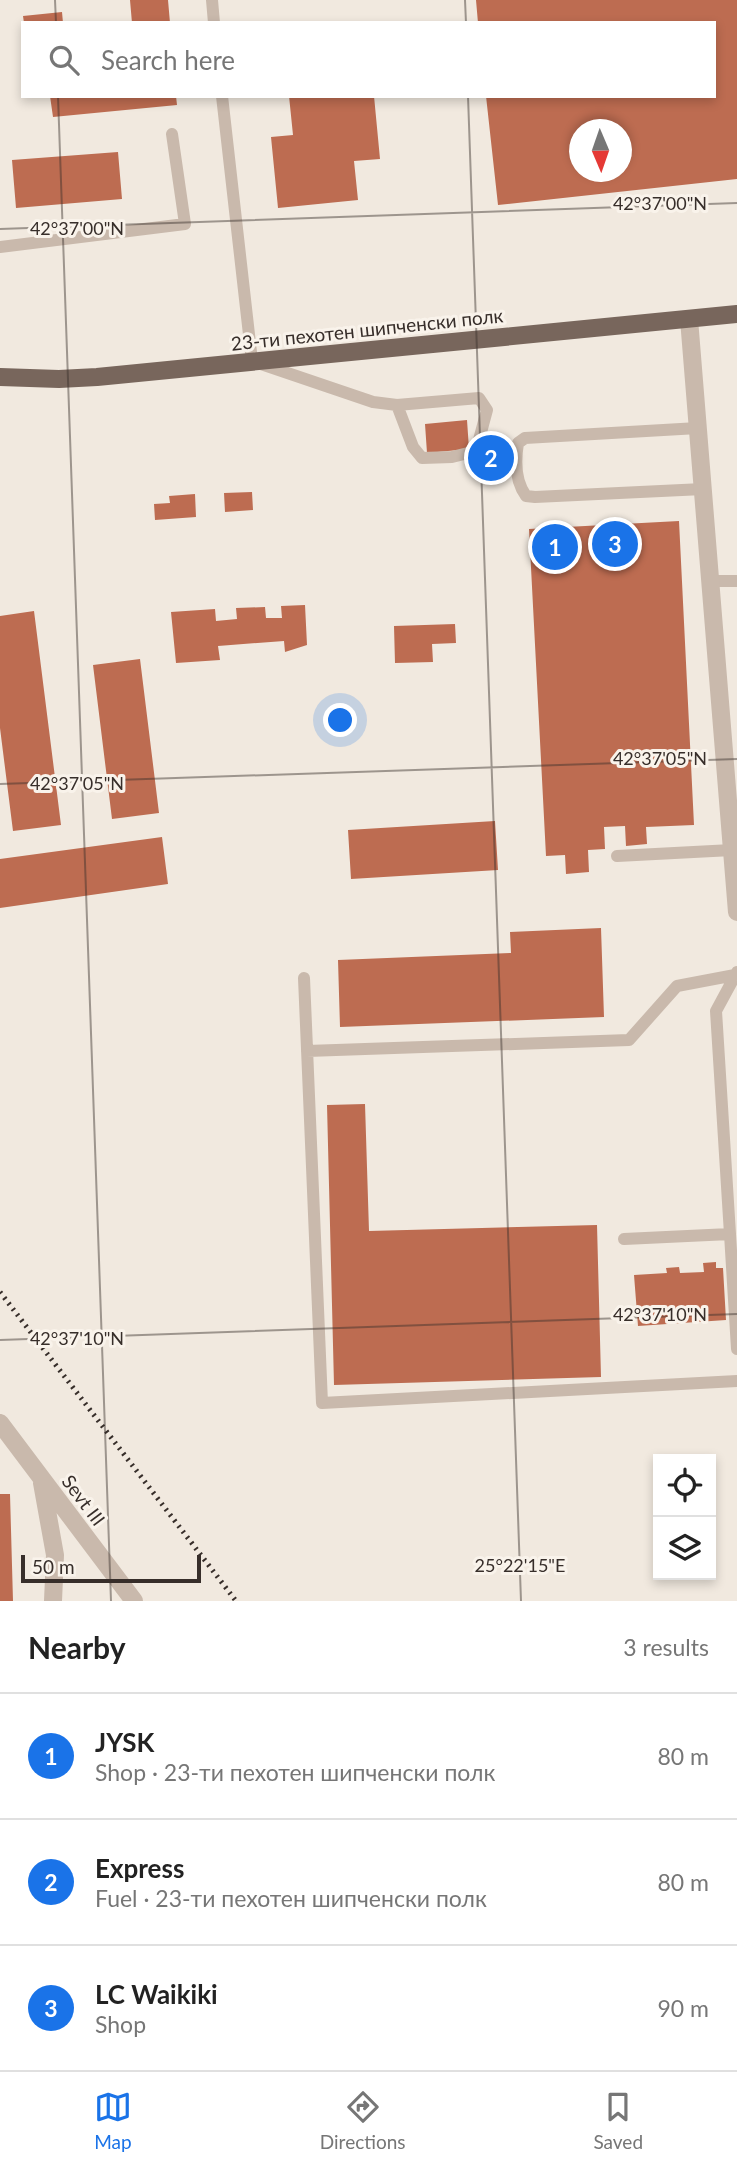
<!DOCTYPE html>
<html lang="en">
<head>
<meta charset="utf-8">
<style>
	body { margin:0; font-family:Lato,sans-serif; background:#f6f6f6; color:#222 }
	.controls { position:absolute; right:21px; bottom:21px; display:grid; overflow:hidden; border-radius:0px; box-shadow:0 4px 10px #0003 }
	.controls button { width:63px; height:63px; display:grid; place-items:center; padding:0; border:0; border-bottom:2px solid #e0e0e0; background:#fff; color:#222; font:35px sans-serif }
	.compass { position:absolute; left:569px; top:119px; width:63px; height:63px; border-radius:50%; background:#fff; box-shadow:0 4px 10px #0003; rotate:178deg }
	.scale { position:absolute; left:21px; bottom:18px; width:180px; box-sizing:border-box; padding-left:7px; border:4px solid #372e2a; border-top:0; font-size:19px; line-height:24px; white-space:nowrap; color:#372e2a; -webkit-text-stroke:5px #f9f3eb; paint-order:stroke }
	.you { position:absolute; left:341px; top:721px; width:24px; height:24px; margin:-18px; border:5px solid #fff; border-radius:50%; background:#1a73e8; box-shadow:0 0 0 10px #1a73e833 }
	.badge { display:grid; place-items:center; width:46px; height:46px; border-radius:50%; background:#1a73e8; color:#fff; font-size:23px; font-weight:700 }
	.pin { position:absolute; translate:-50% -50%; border:4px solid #fff; box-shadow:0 2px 7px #0006 }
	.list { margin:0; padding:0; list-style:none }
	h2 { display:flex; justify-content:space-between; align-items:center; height:91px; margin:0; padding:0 28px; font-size:30px }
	h2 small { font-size:23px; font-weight:400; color:#767676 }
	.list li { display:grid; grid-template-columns:46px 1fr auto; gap:21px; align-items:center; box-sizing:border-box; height:126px; padding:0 28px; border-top:2px solid #e0e0e0 }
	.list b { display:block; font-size:26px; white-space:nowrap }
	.list p { margin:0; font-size:23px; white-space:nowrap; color:#767676 }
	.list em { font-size:23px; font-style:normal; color:#767676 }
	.icon { flex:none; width:38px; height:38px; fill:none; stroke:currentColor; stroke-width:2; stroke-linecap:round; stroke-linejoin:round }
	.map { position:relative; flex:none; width:737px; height:1601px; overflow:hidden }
	.search { position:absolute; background:#fff; box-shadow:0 4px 10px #0003; left:21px; right:21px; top:21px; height:77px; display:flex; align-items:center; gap:18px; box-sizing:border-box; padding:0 24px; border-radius:0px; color:#767676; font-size:26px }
	.sheet { height:469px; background:#fff }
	nav { display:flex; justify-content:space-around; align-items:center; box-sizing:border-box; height:98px; border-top:2px solid #e0e0e0; background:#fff; font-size:19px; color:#767676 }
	nav a { display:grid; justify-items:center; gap:4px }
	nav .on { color:#1a73e8 }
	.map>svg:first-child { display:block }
	.building { fill:#bd6c51; fill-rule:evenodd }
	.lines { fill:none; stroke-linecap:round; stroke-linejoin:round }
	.lane { stroke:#c9b9ac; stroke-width:12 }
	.street { stroke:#c9b9ac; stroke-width:18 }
	.primary { stroke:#78665c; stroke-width:18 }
	.rail { stroke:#372e2a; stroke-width:5; stroke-dasharray:2 5; stroke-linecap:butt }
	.ticks { fill:none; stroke:#372e2a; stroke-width:2; stroke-opacity:0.45 }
	.labels { text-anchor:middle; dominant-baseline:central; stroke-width:6; stroke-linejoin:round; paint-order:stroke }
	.street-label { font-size:19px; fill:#372e2a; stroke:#f9f3eb }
	.ticks-label { font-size:18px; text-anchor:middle; fill:#372e2a; stroke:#f9f3eb; stroke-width:6; stroke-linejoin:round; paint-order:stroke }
</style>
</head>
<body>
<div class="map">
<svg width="737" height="1601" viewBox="0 0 737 1601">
	<rect width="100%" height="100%" fill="#f1e9df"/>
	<path class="building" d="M130 0H168L170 23H132Z
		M476 0H737V179L498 205 486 96H714V23H478ZM580 130H622V172H580Z
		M62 12 63 23H24L23 16Z
		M50 96H176L177 105 53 117Z
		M289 96H374L380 159 354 161 358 200 278 208 271 137 293 135Z
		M118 152 122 199 16 208 12 160Z
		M467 420 469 449 427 453 425 424Z
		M252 492 253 510 225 512 224 493Z
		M195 494 196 517 155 520 154 504 170 503 169 496Z
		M679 521 694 825 646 827 647 844 626 846 625 826 604 827 605 849 588 850 589 872 566 874 565 855 546 856 529 529Z
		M305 605 307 645 285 652 284 641 218 646 220 660 176 663 171 612 215 609 216 621 237 619 236 608 265 607 266 618H282L281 606Z
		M34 611 61 825 13 831 0 728V616Z
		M455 624 456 643 432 644 433 662 395 663 394 626Z
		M140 659 159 813 112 819 93 665Z
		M495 821 498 870 351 879 348 830Z
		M162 837 168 884 0 908V859Z
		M601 928 604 1017 340 1027 338 960 511 953 510 932Z
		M365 1104 369 1231 597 1225 601 1377 334 1385 327 1105Z
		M716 1262V1268H723L726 1320 638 1326 634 1275 667 1273 666 1268 679 1267 680 1273 704 1272 703 1263Z
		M0 1494H10L13 1601H0Z"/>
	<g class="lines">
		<path class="lane" d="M212 0 214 23
			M222 96 252 361 373 402 397 405 479 398 487 410 476 451 452 457 422 458 413 447 397 405
			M0 247 185 224 172 134
			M698 428 525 438 518 443C515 461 515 481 526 496L535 497 703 489
			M711 581H737
			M617 856 732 850
			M304 978 322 1403 737 1381
			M307 1051 629 1040 677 986 735 975
			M730 1234 737 1349
			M624 1239 730 1234 716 1011 737 972"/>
		<path class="street" d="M689 319 737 912
			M0 1423 134 1601
			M42 1483 55 1555 53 1601"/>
		<path class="primary" d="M0 377 59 379 97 377 737 314"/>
		<path class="rail" d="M0 1292 236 1601"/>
	</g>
	<path class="ticks" d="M55 0 56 23M465 0 466 23M58 96 111 1601M468 96 521 1601M0 229 737 203M0 784 737 759M0 1340 737 1314"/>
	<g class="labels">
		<g class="street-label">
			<text transform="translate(367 329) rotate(-6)">23-ти пехотен шипченски полк</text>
			<text transform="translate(84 1500) rotate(53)">Sevt III</text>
		</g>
	</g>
	<g class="ticks-label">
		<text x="660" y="210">42°37'00"N</text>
		<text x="77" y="235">42°37'00"N</text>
		<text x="660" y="765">42°37'05"N</text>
		<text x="77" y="790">42°37'05"N</text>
		<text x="660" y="1321">42°37'10"N</text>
		<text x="77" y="1345">42°37'10"N</text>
		<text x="520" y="1572">25°22'15"E</text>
	</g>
</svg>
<div class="controls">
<button><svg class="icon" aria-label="locate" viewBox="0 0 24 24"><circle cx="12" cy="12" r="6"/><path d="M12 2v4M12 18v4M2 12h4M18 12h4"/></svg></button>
<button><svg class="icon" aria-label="layers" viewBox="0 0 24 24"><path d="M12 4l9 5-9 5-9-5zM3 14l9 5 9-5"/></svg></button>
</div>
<svg class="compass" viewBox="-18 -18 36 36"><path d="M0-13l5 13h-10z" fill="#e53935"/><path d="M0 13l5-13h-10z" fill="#767676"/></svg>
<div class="scale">50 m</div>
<div class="you"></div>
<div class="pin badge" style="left:555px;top:547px">1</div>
<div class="pin badge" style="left:491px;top:458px">2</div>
<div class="pin badge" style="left:615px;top:544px">3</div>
<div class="search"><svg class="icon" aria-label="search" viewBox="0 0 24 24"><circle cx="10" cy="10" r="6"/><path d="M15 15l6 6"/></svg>Search here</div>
</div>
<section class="sheet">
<h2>Nearby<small>3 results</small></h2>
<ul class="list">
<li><span class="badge">1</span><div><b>JYSK</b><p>Shop · 23-ти пехотен шипченски полк</p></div><em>80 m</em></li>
<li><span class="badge">2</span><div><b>Express</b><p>Fuel · 23-ти пехотен шипченски полк</p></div><em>80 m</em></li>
<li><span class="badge">3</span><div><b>LC Waikiki</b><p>Shop</p></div><em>90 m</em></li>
</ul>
</section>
<nav>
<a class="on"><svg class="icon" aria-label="map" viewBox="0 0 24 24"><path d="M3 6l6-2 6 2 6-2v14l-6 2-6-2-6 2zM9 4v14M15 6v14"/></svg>Map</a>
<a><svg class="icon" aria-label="directions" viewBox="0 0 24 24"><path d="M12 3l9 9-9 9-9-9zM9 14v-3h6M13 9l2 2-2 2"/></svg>Directions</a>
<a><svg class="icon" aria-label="saved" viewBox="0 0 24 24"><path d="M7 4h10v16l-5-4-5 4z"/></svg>Saved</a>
</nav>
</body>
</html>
